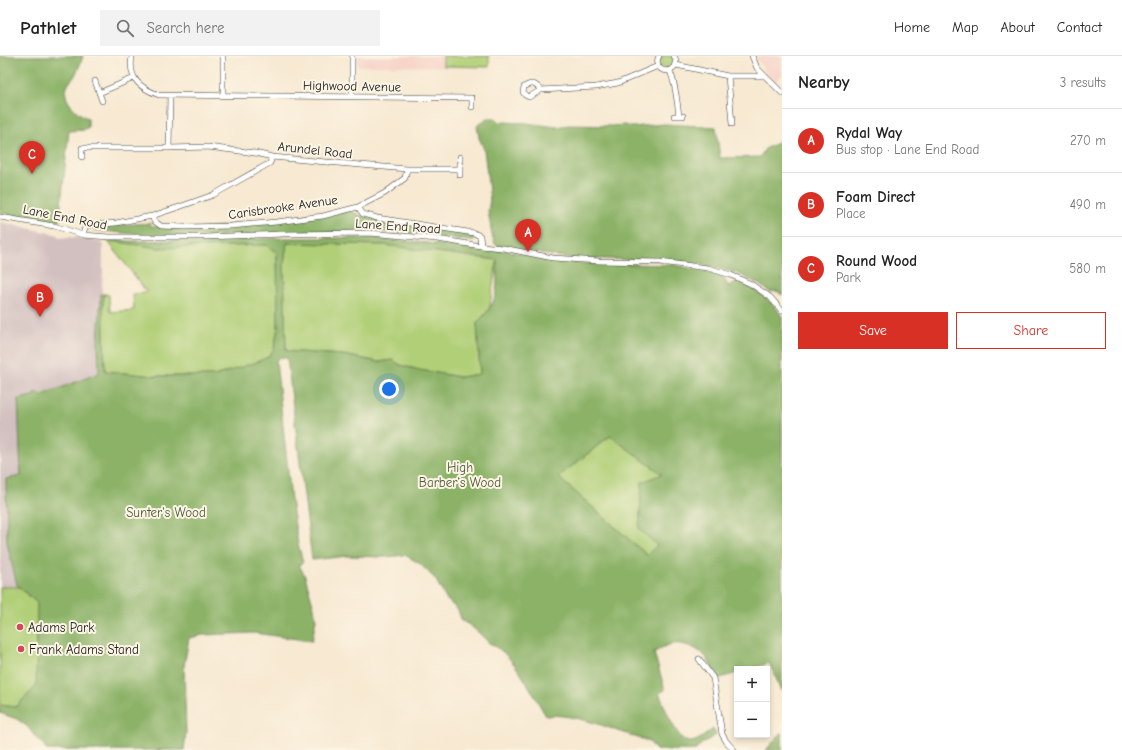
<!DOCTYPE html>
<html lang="en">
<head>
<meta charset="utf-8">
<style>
	body { margin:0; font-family:"Comic Neue",sans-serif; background:#f2f2f2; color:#222 }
	.controls { position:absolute; right:12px; bottom:12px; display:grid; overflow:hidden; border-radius:0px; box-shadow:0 2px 6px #0003 }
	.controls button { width:36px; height:36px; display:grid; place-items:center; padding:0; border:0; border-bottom:1px solid #e0e0e0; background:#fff; color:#222; font:20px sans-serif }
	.you { position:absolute; left:389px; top:333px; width:14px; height:14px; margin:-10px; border:3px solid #fff; border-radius:50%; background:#1a73e8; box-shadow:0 0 0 6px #1a73e833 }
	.badge { display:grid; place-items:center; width:26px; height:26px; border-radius:50%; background:#d93025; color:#fff; font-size:13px; font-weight:700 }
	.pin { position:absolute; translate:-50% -33px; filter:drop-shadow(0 1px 2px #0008) }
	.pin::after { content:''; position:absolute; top:21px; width:14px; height:12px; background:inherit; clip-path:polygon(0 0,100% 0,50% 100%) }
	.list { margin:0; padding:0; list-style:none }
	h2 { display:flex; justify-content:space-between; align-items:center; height:52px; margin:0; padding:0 16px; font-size:17px }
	h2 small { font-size:13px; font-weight:400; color:#767676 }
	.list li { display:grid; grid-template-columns:26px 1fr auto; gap:12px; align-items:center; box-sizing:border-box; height:64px; padding:0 16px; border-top:1px solid #e0e0e0 }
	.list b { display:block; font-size:15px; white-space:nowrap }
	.list p { margin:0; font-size:13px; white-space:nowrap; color:#767676 }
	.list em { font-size:13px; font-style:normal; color:#767676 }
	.actions { display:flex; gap:8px; padding:12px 16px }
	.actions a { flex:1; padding:9px 0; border:1px solid #d93025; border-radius:0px; text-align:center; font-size:14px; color:#d93025 }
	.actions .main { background:#d93025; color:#fff }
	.icon { flex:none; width:22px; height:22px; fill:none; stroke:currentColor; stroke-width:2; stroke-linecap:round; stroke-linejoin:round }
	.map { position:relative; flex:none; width:782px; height:694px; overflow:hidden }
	header { display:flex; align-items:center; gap:24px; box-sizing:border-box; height:56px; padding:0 20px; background:#fff; border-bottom:1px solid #e0e0e0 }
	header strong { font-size:19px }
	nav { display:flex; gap:22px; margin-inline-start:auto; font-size:14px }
	.search { width:280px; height:36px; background:#f2f2f2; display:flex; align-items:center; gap:10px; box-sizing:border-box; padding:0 14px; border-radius:0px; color:#767676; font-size:15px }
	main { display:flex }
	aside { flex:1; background:#fff }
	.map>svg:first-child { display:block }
	.built { fill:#f7d1c6 }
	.industrial { fill:#d2bfbf }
	.green { fill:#b0cf77; stroke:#66764a }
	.forest { fill:#8cb268; stroke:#546742; fill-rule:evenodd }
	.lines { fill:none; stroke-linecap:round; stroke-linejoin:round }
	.minor-casing { stroke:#3d3b37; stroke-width:6 }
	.minor { stroke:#fff; stroke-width:5 }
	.poi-dot { fill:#d1495b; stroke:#fcf5e5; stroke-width:1.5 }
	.labels { text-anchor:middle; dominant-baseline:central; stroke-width:4; stroke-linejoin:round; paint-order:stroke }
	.street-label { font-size:13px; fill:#1c1c1c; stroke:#fcf5e5 }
	.park-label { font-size:13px; fill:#505b3c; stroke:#fcf5e5 }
	.poi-label { font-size:13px; fill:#1c1c1c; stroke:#fcf5e5; text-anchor:start }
</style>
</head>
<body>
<header>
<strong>Pathlet</strong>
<div class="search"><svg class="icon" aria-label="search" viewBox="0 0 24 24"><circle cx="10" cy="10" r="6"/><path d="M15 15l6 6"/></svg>Search here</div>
<nav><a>Home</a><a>Map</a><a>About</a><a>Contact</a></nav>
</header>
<main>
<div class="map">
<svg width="782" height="694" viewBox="0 0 782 694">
	<rect width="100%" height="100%" fill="#fcf5e5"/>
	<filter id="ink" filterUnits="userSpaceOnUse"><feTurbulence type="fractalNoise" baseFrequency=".025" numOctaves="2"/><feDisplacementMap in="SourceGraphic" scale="8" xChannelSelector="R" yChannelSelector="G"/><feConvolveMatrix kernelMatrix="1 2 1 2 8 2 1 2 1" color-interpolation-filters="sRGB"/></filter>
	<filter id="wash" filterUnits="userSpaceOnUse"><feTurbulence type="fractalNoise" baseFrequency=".012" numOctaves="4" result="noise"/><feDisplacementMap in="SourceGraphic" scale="16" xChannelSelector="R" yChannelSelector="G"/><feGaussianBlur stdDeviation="0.9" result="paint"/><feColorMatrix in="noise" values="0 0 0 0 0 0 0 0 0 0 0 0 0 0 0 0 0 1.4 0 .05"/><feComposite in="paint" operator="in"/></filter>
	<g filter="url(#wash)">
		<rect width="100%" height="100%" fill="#f7e9d2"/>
		<path class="built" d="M357 0H489V11L357 10Z
			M755 0H782V19L775 26 766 17Z"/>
		<path class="industrial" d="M0 166 46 176 58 179 59 182 69 181 95 184 101 187 103 186V217L98 288 99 325 36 531H0Z"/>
		<path class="green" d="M443 0H489V11L443 10Z
			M660 0H672C676 10 668 15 660 9Z
			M107 184 158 192 266 189 277 197 278 271 274 293 268 301 257 306 214 320H154L105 315 103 246 105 238 109 239 110 256 134 254 133 238 146 237V235Z
			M287 187 384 189 497 204 489 255 477 267 480 318 460 321 419 314 400 309 393 304 379 306 343 299 286 295 284 207Z
			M610 380 663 418 642 426 639 473 658 489 647 499 558 421Z
			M0 531H36L46 657H0Z"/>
		<path class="forest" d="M0 0H83C81 7 78 14 74 21 72 24 68 27 67 31 61 45 78 57 88 63V72L84 73V74L69 75 59 166 0 157Z
			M488 62H495L499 66 526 67 556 71 569 69 611 70 624 69 632 71 665 68 716 71 720 102 760 101 765 93 782 84V239L777 235 770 236 757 227 737 217 694 207 674 205 570 202 543 198 500 190 495 188 492 179 488 155 490 144 484 93 479 82 477 70 479 68Z
			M351 155 359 159 386 165 473 179 475 183 472 185 419 178 366 175 221 180H152L94 174V171L150 167 151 170 198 173Z
			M110 182 129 185H146L288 182H374L510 195 539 202 581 207 674 209 722 219 728 230 738 225C755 235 772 242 782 261V635L769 607 750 613H737V617L717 623C713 616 710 604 703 598 700 595 694 592 689 590 675 585 666 588 654 597L665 634 659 637C664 648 677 688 691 686 699 685 706 678 713 673L716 679 701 688 696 694H656L648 684H644C617 675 573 656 546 660 533 638 521 613 503 596 499 592 493 590 488 586 480 578 473 570 462 565L458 554 446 543 436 524 419 507 405 499 385 501 347 500 312 504 287 302 280 301 276 305 291 444 298 488 303 506 299 509 305 520 314 552 316 563 312 585 254 577 203 579 189 582 184 610 186 677 184 694H47L42 686 36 682 28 671 17 663 0 657V649L16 651 36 630 37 547 17 529 7 487 6 423 21 420 18 343 33 340 36 336 42 339 99 317 98 288 101 238H105L103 246 105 315 154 320H214L257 306 268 301 274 293 278 271 277 197 266 189 158 192 111 185ZM287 187 384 189 497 204C496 235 501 243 477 267L480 318 460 321 419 314 400 309 393 304 379 306 343 299 286 295 284 207ZM610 380 662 418 642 426 639 473 657 489 647 499 558 421Z
			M782 677V694H766L780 678Z"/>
	</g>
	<g filter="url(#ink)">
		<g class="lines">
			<g class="minor-casing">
				<path id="minor" d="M132 0C128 23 140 32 159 39L472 42V51
					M352 0V41
					M659 0C653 11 665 20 674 11L676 4 674 0
					M752 0 757 12 765 20
					M676 9 728 20H765L782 37
					M670 15C676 29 677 45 679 60
					M728 20 732 68
					M95 25 102 45
					M541 34C535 27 531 26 524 31L523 36 525 39 529 41 541 34 596 31 618 27 658 10
					M99 37 134 22
					M223 40V0
					M674 60H683
					M169 92 170 40
					M82 101V92H169L208 91 255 97 272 101 326 106 407 113H460
					M460 119V101
					M358 151 363 158 377 162 474 177 480 180 481 190
					M152 160 154 165 161 170 185 171 231 170 276 166 323 160 358 151 385 137 405 122 407 113
					M0 161 54 170 83 179 109 181H205L284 178 370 177 437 183 481 190 503 192 553 202 599 205 660 206 708 212 731 219 751 228 770 241 782 255
					M83 179 85 171 90 169 116 167 152 160 179 151 213 139 270 107 272 101
					M699 603 713 622 722 678 726 685 734 694"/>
			</g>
			<use href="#minor" class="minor"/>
		</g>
	</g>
	<g class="poi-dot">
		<circle cx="20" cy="571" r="4"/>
		<circle cx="21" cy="593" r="4"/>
	</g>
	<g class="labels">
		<g class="street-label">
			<text transform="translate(352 30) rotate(1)">Highwood Avenue</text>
			<text transform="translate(315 94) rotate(6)">Arundel Road</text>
			<text transform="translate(283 151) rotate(-8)">Carisbrooke Avenue</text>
			<text transform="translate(65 161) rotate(11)">Lane End Road</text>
			<text transform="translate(398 170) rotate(4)">Lane End Road</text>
		</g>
		<g class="park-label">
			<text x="460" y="411">High<tspan x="460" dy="15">Barber's Wood</tspan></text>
			<text x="166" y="456">Sunter's Wood</text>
		</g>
		<g class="poi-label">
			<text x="28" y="571">Adams Park</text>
			<text x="29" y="593">Frank Adams Stand</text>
		</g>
	</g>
</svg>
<div class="controls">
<button>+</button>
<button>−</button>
</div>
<div class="you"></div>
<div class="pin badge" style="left:528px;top:196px">A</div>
<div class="pin badge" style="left:40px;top:261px">B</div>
<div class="pin badge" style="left:32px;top:118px">C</div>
</div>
<aside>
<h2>Nearby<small>3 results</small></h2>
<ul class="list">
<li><span class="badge">A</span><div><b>Rydal Way</b><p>Bus stop · Lane End Road</p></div><em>270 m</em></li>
<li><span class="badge">B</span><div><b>Foam Direct</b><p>Place</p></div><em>490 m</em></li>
<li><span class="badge">C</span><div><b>Round Wood</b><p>Park</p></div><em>580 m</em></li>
</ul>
<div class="actions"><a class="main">Save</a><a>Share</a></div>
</aside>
</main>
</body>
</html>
